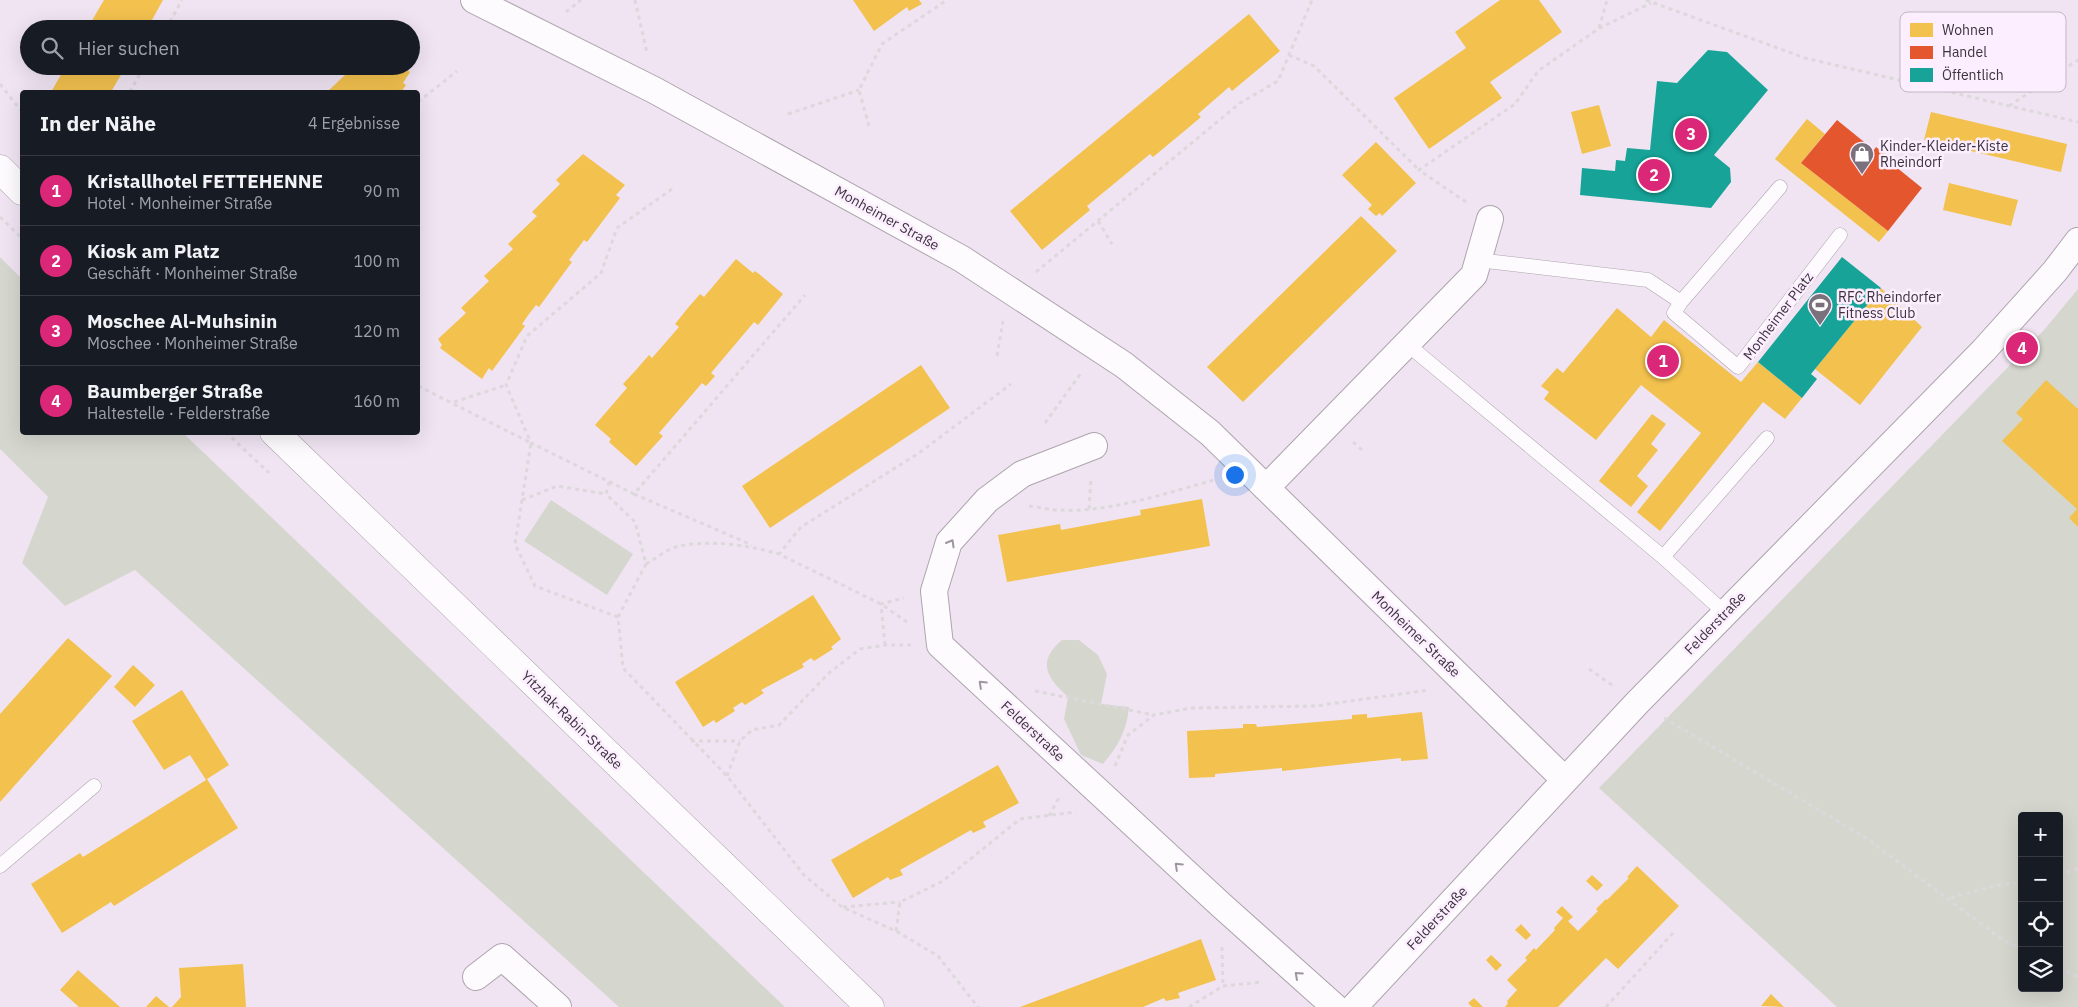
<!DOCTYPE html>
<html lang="de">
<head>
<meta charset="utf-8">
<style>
	body { margin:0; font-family:"IBM Plex Sans",sans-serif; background:#20242c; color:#f1f3f6 }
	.controls { position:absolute; right:15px; bottom:15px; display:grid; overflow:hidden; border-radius:5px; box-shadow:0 5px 20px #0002 }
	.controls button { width:45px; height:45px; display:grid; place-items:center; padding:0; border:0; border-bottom:1px solid #363941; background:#171b24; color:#f1f3f6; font:25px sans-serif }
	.you { position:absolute; left:1234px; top:474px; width:18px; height:18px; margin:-12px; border:4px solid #fff; border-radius:50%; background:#1a73e8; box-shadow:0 0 0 8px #1a73e833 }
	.badge { display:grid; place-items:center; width:32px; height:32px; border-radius:50%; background:#db2777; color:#fff; font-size:16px; font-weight:700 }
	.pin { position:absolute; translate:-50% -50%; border:2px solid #fff; box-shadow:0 1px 5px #0006 }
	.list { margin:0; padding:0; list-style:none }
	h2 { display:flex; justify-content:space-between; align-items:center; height:65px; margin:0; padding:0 20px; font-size:21px }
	h2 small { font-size:16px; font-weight:400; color:#9ea1a6 }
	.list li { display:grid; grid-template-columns:32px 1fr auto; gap:15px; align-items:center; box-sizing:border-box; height:70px; padding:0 20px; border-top:1px solid #363941 }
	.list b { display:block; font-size:19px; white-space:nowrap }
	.list p { margin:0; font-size:16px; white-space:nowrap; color:#9ea1a6 }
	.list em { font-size:16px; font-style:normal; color:#9ea1a6 }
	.icon { flex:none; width:28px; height:28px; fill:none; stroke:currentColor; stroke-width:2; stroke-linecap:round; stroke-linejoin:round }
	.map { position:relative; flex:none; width:2078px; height:1007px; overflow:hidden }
	.search { position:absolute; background:#171b24; box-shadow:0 5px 20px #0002; left:20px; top:20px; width:400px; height:55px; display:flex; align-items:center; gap:12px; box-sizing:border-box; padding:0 18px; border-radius:28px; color:#9ea1a6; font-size:19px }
	.panel { position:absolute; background:#171b24; box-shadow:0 5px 20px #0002; left:20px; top:90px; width:400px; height:345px; border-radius:5px }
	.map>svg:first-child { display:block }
	.green { fill:#d5d7cf; fill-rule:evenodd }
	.homes { fill:#f2c14e }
	.shops { fill:#e4572e }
	.public { fill:#17a398 }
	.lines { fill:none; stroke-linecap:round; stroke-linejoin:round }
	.lane-casing { stroke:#ada4ae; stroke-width:15 }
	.street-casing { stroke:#ada4ae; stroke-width:28 }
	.secondary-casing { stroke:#ada4ae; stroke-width:29 }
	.path { stroke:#dcd8dc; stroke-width:3; stroke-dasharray:4 4; stroke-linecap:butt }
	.lane { stroke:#fdfbfd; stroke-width:14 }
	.street { stroke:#fdfbfd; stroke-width:26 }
	.secondary { stroke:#fdfbfd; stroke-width:28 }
	.oneway { stroke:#9c979d }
	.labels { text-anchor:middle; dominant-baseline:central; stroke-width:5; stroke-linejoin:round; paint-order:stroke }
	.poi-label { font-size:14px; fill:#3b333d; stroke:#fceefe; text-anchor:start }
	.street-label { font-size:14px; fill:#3b333d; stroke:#fceefe }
	.key { fill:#fceefe; stroke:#c2b6c4; stroke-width:1 }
	.key-label { font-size:14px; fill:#3b333d }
</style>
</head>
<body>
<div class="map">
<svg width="2078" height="1007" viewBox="0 0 2078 1007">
	<rect width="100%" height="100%" fill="#f0e4f2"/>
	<path class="green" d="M0 257 22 279V432L183 433 785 1007H619L135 570 65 606 22 563 48 497 0 449Z
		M2078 289V1007H1837L1599 788 2044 330ZM2022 816H2059V988H2022Z
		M551 500 633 554 607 595 524 541Z
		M1062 640H1079L1098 655 1107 674 1101 704 1129 707C1127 731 1118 746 1103 764L1081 755 1064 719 1068 697C1047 678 1036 662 1062 640Z"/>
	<path class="homes" d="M104 0H163L147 29H87Z
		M853 0H919L922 4 909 11 907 7 874 31Z
		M1500 0H1539L1562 32 1490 82 1502 98 1429 149 1394 98 1466 48 1455 32Z
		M1249 14 1280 51 1232 91 1229 87 1198 114 1201 117 1182 133 1153 157 1150 154 1087 206 1090 210 1042 250 1010 211Z
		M66 66H126L111 92H51Z
		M344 66H402L410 72 403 83 406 85 401 92H327L346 74 341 69Z
		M1599 105 1611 146 1582 154 1571 112Z
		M1931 112 2067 144 2061 172 1924 140Z
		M1807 119 1825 134 1801 163 1888 231 1879 242 1775 159Z
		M1376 142 1416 183 1382 216 1380 213 1376 216 1368 209 1372 205 1342 175Z
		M583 154 625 185 616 195 620 198 587 242 584 240 569 260 572 262 539 307 536 305 529 314 522 324 525 326 492 371 489 368 482 379 440 348 442 345 438 339 466 313 461 308 489 281 484 276 513 249 508 244 537 216 532 212 560 184 556 180Z
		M1949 183 2018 200 2011 226 1943 210Z
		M1361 216 1397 251 1243 402 1207 367Z
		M736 259 753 273 755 271 759 274 783 294 758 325 754 322 711 373 715 376 706 386 702 383 659 433 663 436 636 466 609 442 611 439 595 425 627 388 623 384 636 370 649 355 652 358 679 327 675 324 687 309 700 294 704 297Z
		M1881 288 1922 327 1860 405 1815 369Z
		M1617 308 1651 337 1664 320 1741 382 1758 362 1802 398 1785 419 1763 402 1660 531 1637 512 1701 433 1641 385 1596 440 1544 399 1549 392 1541 386 1557 368 1563 373Z
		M921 365 950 408 770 528 742 486Z
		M2046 380 2078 409V527L2069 518 2077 509 2002 441 2023 419 2016 413Z
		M1652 414 1666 424 1651 444 1658 450 1637 476 1648 486 1631 507 1599 481Z
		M1202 499 1210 546 1007 582 998 535 1060 524 1061 530 1141 515 1140 510Z
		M813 595 841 639 831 647 833 649 814 661 811 658 802 664 804 667 761 690 764 693 745 705 742 702 733 708 735 711 716 723 714 720 703 727 675 682Z
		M68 638 112 676 0 802V714Z
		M133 665 155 685 135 707 114 687Z
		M182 690 229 765 207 779 238 828 114 906 111 902 62 933 31 884 80 853 83 857 206 780 190 755 164 770 132 721Z
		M1422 712 1428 759 1401 761V758L1282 771V768L1215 774V777L1189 778 1187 731 1243 728V724H1256L1257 727 1352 719V715L1367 714V718Z
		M998 765 1019 803 983 822 986 827 973 833 971 830 900 870 903 875 890 880 888 877 853 898 831 860Z
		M1637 866 1679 906 1618 969 1606 958 1558 1007H1505L1508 1003 1507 1001 1517 990 1507 980 1527 960 1525 958 1534 948 1536 950 1555 930 1554 928 1563 918 1556 912 1562 906 1573 917 1568 921 1578 931 1598 911 1596 909 1606 899 1607 900 1629 878 1627 877Z
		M1592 875 1603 885 1597 891 1586 881Z
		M1521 924 1531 935 1526 940 1515 930Z
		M1201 939 1216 980 1178 993 1180 998 1166 1001 1164 998 1143 1007H1020Z
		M1491 955 1502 965 1496 971 1486 960Z
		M243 964 246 1007H172L181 997 179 968Z
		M78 970 120 1007H79L60 990Z
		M1771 994 1784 1007 1761 1006Z
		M156 996 169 1007H146Z
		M1474 998 1483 1007H1472L1468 1003Z"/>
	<path class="shops" d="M1837 120 1874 150 1876 147 1887 156 1885 158 1922 188 1888 231 1801 163Z"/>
	<path class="public" d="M1708 50 1727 52 1768 90 1714 155 1730 168 1731 182 1711 208 1580 195 1582 168 1615 171 1616 160 1625 161 1627 148 1650 150 1657 81 1677 83Z
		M1842 257 1881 288 1811 374 1817 379 1802 398 1758 362Z"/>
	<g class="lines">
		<g class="lane-casing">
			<path id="lane" d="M1478 260 1648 280 1681 302 1674 313 1738 367 1840 235
				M1681 302 1780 187
				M1407 344 1663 557 1767 438
				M1663 557 1725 613
				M0 866 94 786"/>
		</g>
		<g class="street-casing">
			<path id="street" d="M474 0 654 90 962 259 1124 365 1210 433 1565 780
				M1094 446 1022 474 987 500 949 542 934 591 940 645 1221 905 1335 1007
				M1266 488 1474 275 1490 219
				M476 977 502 957 558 1007
				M1354 1007 1637 703 1984 350 2055 271 2078 241"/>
		</g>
		<g class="secondary-casing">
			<path id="secondary" d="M0 169 22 191
				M274 432 870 1007"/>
		</g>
		<path class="path" d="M635 0 647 53
			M1646 0 1805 58 2078 122
			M566 12 581 0
			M1599 28 1607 0
			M166 29 182 0
			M1289 55 1314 66 1419 170
			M0 84 22 112
			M130 92 144 66
			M418 102 457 71
			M2009 106 2078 60
			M788 114 859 90
			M869 126 859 90 882 44 947 0
			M672 189 617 228 601 273 527 336 506 385 531 443 634 494 805 295
			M1466 202 1419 170 1515 104 1538 71 1598 29 1651 3
			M0 217 22 238
			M1098 221 1112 244
			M1036 272 1240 103 1278 81 1312 0
			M997 356 1003 321
			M418 386 531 443 515 544 535 586 618 617 623 668 727 776 804 875 842 907 896 931 938 956 978 1007
			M454 402 506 385
			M1045 423 1081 373
			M226 432 269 473
			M1353 442 1362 450
			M609 482 606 494 635 522 646 564 618 617
			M634 494 752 545
			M522 500 557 486 606 494
			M1029 506C1039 507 1049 510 1059 510 1109 513 1166 493 1214 480
			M1089 509 1091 479
			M646 564C655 559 666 550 676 547 709 539 748 545 779 554
			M907 622 881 604 779 554 801 527 919 453 1011 384
			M885 645 881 604 904 598
			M1589 669 1612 685
			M1035 691 1154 715
			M1664 718 1866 838 2003 940 2022 949
			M691 741H740
			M1115 766 1128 735 1154 715 1191 708 1315 706 1429 690
			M727 776 740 741 752 730 779 725 829 673 860 649 885 645H911
			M1049 816 1060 796
			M2059 875 2078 868
			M1951 898 1993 886 2022 882
			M843 907 900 902
			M896 931 900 902 943 881 1020 819 1076 812
			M1222 947 1223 986
			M2059 968 2078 977
			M1189 1007 1223 986 1262 982
			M1606 1007 1673 933"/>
		<use href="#lane" class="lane"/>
		<use href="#street" class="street"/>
		<use href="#secondary" class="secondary"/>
	</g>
	<defs><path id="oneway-chevron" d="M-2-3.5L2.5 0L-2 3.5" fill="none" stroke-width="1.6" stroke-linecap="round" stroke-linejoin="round" transform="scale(1.25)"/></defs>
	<g class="oneway">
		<use href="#oneway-chevron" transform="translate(951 543) rotate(-60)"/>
		<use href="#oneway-chevron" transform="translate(982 684) rotate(-137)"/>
		<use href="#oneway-chevron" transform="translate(1178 866) rotate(-137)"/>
		<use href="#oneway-chevron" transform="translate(1298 975) rotate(-138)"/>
	</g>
	<defs>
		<g id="shop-pin" transform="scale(1.25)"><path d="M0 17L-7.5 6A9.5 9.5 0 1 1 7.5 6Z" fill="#7a717c" stroke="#fceefe"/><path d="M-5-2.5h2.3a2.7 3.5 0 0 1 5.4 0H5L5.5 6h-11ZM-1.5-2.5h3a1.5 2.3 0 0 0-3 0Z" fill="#fff"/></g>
		<g id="stadium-pin" transform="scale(1.25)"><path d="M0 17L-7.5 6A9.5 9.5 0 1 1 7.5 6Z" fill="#7a717c" stroke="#fceefe"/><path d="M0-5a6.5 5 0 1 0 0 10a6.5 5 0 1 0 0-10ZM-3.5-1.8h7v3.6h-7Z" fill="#fff"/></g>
	</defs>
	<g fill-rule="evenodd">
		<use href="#shop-pin" x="1862" y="154"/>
		<use href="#stadium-pin" x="1820" y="305"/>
	</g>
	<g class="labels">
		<g class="poi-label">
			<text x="1880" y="146">Kinder-Kleider-Kiste<tspan x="1880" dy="16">Rheindorf</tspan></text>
			<text x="1838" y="297">RFC Rheindorfer<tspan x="1838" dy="16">Fitness Club</tspan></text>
		</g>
		<g class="street-label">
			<text transform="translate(887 218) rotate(29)">Monheimer Straße</text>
			<text transform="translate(1778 316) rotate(-53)">Monheimer Platz</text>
			<text transform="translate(1715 623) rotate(-46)">Felderstraße</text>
			<text transform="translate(1416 634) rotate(44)">Monheimer Straße</text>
			<text transform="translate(572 720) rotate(44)">Yitzhak-Rabin-Straße</text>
			<text transform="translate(1033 731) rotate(43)">Felderstraße</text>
			<text transform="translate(1437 918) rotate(-47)">Felderstraße</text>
		</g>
	</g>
	<rect x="1900" y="12" width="166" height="80" rx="8" class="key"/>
	<rect x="1910" y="23" width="23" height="14" fill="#f2c14e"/>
	<rect x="1910" y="46" width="23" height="13" fill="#e4572e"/>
	<rect x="1910" y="68" width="23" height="14" fill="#17a398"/>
	<g class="key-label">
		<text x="1942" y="35">Wohnen</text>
		<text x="1942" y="57">Handel</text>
		<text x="1942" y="80">Öffentlich</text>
	</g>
</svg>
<div class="controls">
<button>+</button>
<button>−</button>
<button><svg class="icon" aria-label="locate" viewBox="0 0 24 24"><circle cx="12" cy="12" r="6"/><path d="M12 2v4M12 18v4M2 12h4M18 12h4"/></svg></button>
<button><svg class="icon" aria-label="layers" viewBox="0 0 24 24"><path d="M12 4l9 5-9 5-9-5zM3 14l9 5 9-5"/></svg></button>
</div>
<div class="you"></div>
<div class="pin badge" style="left:1663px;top:361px">1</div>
<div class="pin badge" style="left:1654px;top:175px">2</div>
<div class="pin badge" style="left:1691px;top:134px">3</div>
<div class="pin badge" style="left:2022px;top:348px">4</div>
<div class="search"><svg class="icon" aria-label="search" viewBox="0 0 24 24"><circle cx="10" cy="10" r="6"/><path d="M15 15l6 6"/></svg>Hier suchen</div>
<section class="panel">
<h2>In der Nähe<small>4 Ergebnisse</small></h2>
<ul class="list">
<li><span class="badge">1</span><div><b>Kristallhotel FETTEHENNE</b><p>Hotel · Monheimer Straße</p></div><em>90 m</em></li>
<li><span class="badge">2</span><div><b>Kiosk am Platz</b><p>Geschäft · Monheimer Straße</p></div><em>100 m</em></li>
<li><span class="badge">3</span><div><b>Moschee Al-Muhsinin</b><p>Moschee · Monheimer Straße</p></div><em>120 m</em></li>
<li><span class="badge">4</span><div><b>Baumberger Straße</b><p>Haltestelle · Felderstraße</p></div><em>160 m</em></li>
</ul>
</section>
</div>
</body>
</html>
